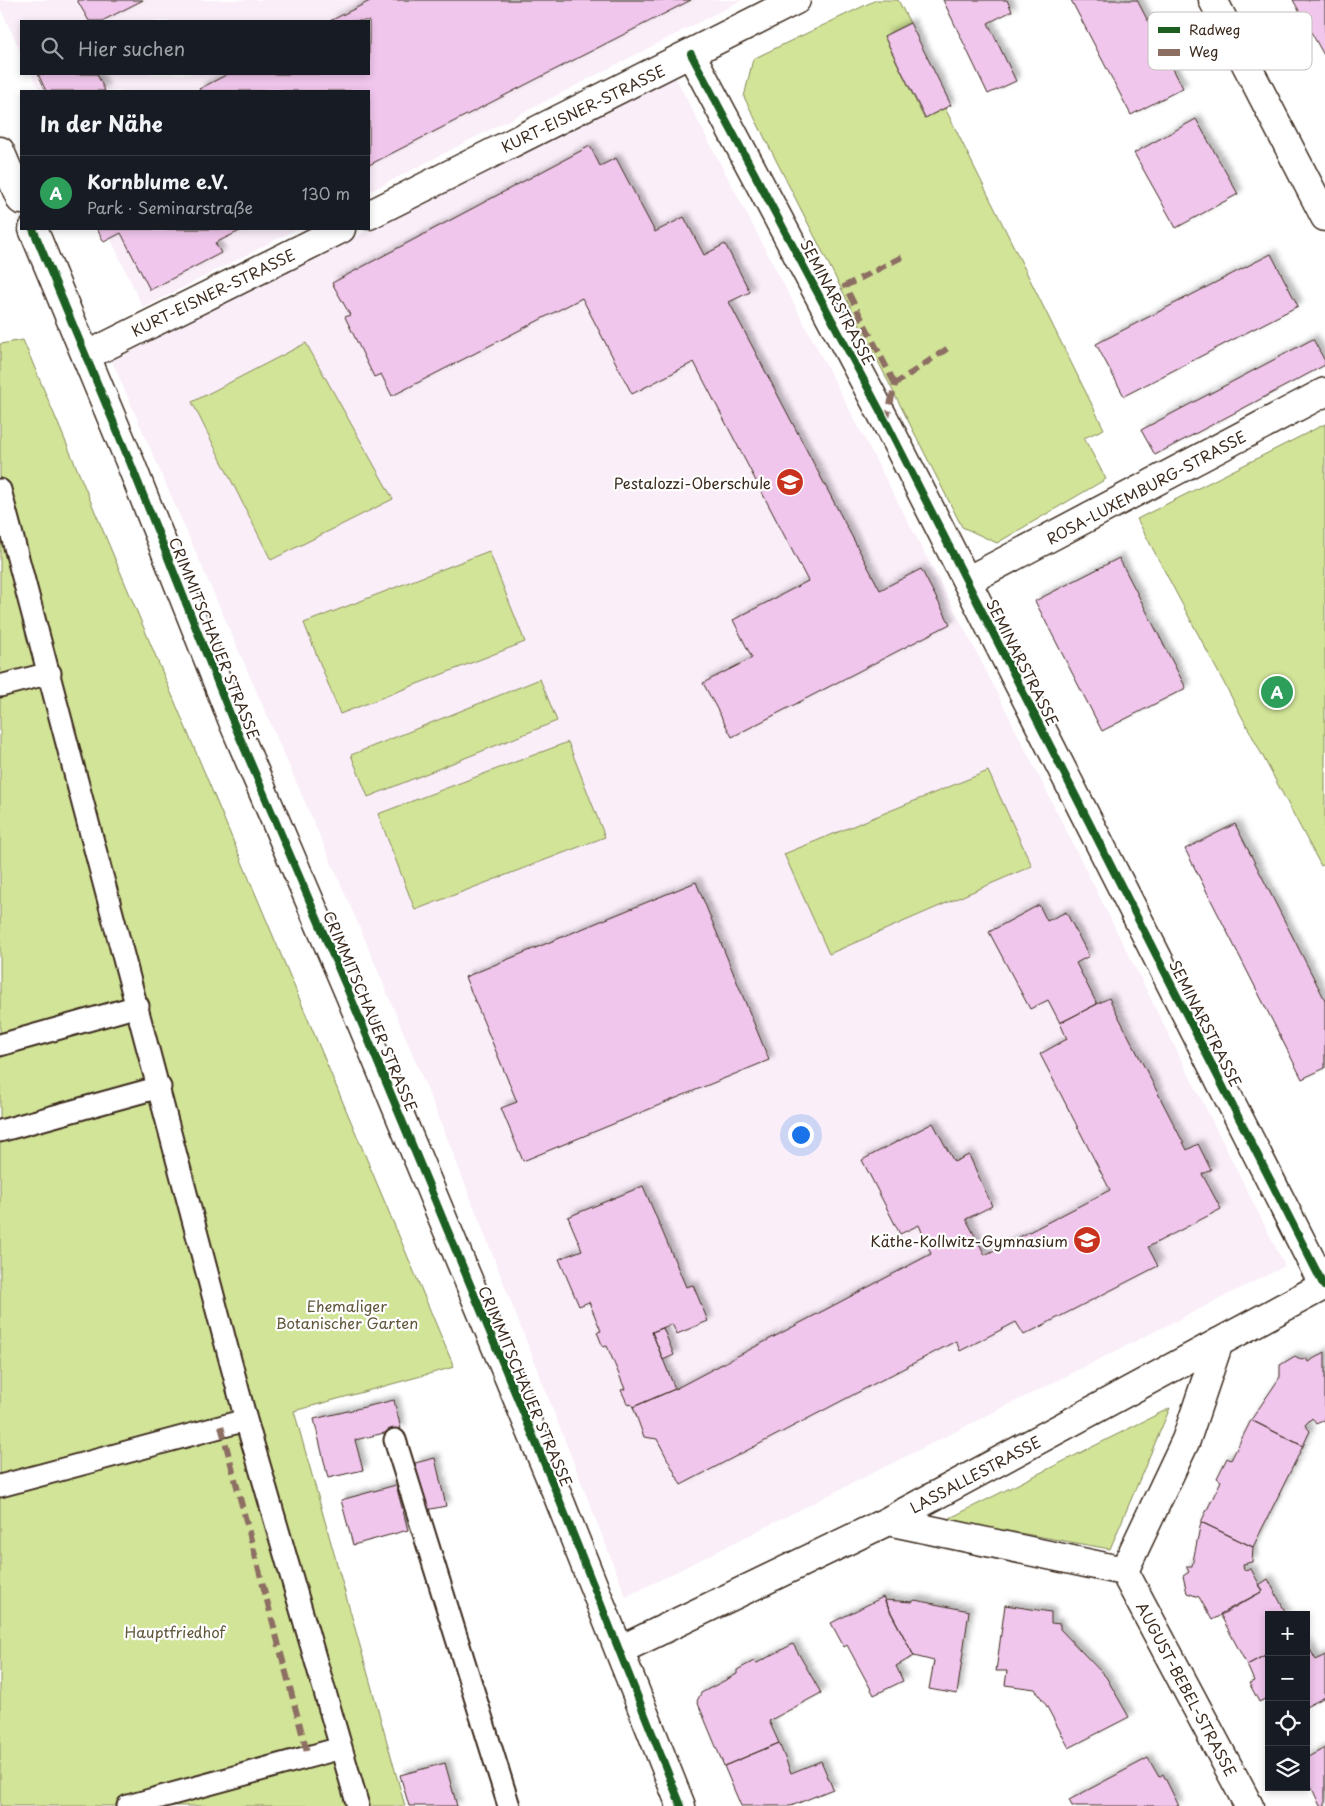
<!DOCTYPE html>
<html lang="de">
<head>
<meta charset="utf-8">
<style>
	body { margin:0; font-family:"Playpen Sans",sans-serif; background:#20242c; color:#f1f3f6 }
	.controls { position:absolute; right:15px; bottom:15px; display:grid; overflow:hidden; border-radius:0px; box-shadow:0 2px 8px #0003 }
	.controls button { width:45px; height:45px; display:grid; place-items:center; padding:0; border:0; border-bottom:1px solid #363941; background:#171b24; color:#f1f3f6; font:25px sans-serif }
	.you { position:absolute; left:800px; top:1134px; width:18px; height:18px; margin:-12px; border:4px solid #fff; border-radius:50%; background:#1a73e8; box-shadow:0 0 0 8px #1a73e833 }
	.badge { display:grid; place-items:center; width:32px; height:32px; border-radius:50%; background:#c8321e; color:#fff; font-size:16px; font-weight:700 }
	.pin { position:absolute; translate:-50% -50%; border:2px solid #fff; box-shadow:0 1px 5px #0006 }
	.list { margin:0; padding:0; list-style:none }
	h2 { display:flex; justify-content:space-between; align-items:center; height:65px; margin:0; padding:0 20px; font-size:21px }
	h2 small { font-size:16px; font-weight:400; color:#9ea1a6 }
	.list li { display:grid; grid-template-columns:32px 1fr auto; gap:15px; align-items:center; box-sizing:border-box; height:75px; padding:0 20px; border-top:1px solid #363941 }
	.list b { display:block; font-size:19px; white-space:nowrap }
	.list p { margin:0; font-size:16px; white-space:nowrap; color:#9ea1a6 }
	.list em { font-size:16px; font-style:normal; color:#9ea1a6 }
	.icon { flex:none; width:28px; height:28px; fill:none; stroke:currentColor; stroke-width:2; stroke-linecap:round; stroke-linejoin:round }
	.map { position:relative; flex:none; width:1325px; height:1806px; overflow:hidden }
	.search { position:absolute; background:#171b24; box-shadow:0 2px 8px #0003; left:20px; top:20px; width:350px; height:55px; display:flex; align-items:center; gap:12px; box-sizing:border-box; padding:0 18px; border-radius:0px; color:#9ea1a6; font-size:19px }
	.panel { position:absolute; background:#171b24; box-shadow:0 2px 8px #0003; left:20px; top:90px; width:350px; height:140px; border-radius:0px }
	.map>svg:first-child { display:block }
	.built { fill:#faeef9 }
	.green { fill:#d2e498; stroke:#86875b }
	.building { fill:#f0c6ec; stroke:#3b2a1e; filter:url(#shadow) }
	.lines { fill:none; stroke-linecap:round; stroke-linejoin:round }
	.lane-casing { stroke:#3b2a1e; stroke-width:25 }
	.street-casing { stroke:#3b2a1e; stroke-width:31 }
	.secondary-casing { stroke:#3b2a1e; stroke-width:31 }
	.lane { stroke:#fff; stroke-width:21 }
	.street { stroke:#fff; stroke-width:28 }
	.secondary { stroke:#fff; stroke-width:28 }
	.quiet { stroke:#8d6e63; stroke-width:6; stroke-dasharray:12 6; stroke-linecap:butt }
	.cycleway-casing { stroke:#fff; stroke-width:11 }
	.cycleway { stroke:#1b5e20; stroke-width:8 }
	.labels { text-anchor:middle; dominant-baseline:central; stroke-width:4.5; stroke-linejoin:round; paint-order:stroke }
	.street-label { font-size:15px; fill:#3b2a1e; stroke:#fff }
	.poi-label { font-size:15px; fill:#3b2a1e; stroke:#fff; text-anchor:end }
	.park-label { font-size:15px; fill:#61583c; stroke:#fff }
	.key { fill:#fff; stroke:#c4bfbc; stroke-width:1 }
	.key-label { font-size:14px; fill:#3b2a1e }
</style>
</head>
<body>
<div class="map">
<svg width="1325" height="1806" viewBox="0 0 1325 1806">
	<defs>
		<filter id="shadow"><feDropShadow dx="4.5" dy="-4.5" stdDeviation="2.5" flood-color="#0004"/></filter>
	</defs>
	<rect width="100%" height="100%" fill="#fff"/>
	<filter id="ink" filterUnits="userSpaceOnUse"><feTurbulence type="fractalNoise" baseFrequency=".02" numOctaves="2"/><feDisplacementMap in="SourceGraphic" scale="10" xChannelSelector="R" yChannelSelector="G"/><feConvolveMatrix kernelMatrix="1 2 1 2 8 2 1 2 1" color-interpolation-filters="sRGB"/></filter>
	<g filter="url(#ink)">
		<path class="built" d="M0 0H742L369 192V91H40L31 74H369V21H21V52L0 8Z
			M674 75 977 653 1285 1266 626 1597 442 1125 363 935 112 361Z
			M106 229H297L143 308Z"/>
		<path class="green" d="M876 0H898L910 23 884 36 924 118 945 108 1104 429 1084 438 1106 479 997 543 962 527 744 97 753 59Z
			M23 340 454 1367 294 1411 405 1806H0V344Z
			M306 343 393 499 271 560 192 402Z
			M1325 424V864L1321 866 1137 519Z
			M489 551 525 642 340 714 304 623Z
			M540 679 557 721 368 797 351 755Z
			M568 742 605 837 415 910 378 814Z
			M988 771 1032 866 829 954 784 854Z
			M1170 1408 1110 1549 946 1520Z"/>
		<path class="building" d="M77 0H143L102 21H89Z
			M372 0H691L369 165V91H200L199 89 228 74H369V21H330Z
			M943 0H1007L1012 11 988 23 1016 81 988 94Z
			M1071 0H1137L1183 88 1131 115Z
			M1293 0H1325V57L1306 23Z
			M910 23 951 105 925 118 884 36Z
			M38 74H97L105 91H46Z
			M1196 119 1238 194 1176 228 1134 153Z
			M590 146 600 166 616 158 655 232 684 217 704 255 725 244 750 292 729 302 880 590 921 569 950 624 732 737 703 683 752 658 733 620 808 581 694 362 632 394 582 298 392 396 381 374 374 377 345 317 350 315 332 283Z
			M97 229H244L215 243 221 253 150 290 121 233 104 242Z
			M1271 254 1298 306 1124 396 1096 344Z
			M1313 339 1325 361V365L1155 455 1141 430Z
			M1119 558 1186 688 1102 731 1035 601Z
			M1235 824 1325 1000V1068L1302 1079 1185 849Z
			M696 882 769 1060 523 1161 501 1108 517 1102 465 977Z
			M1039 905 1047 921 1066 912 1089 956 1076 963 1097 1004 1060 1023 1048 1000 1030 1009 989 932Z
			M1109 998 1187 1150 1198 1144 1211 1170 1202 1174 1221 1209 1148 1247 1158 1266 1024 1335 1016 1322 960 1351 956 1341 681 1485 657 1439 644 1437 633 1407 675 1389 931 1254 919 1225 900 1234 862 1160 933 1123 954 1162 969 1155 992 1206 966 1219 985 1255 1110 1190 1040 1054 1067 1039 1060 1023Z
			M643 1186 686 1287 693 1285 708 1321 677 1334 672 1324 652 1332 675 1389 633 1407 631 1404 628 1405 621 1390 625 1389 607 1346 603 1347 597 1332 601 1331 589 1302 579 1306 559 1259 582 1250 568 1217Z
			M663 1328 674 1355 663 1360 652 1332Z
			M1325 1352V1420L1316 1424 1312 1418 1305 1425 1310 1431 1303 1446 1251 1420 1280 1377V1365L1295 1356 1302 1360 1306 1358 1308 1362Z
			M394 1400 401 1429 355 1440 363 1470 328 1478 314 1419Z
			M1251 1420 1303 1446 1253 1547 1201 1522 1221 1481 1217 1478 1227 1458 1231 1460Z
			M435 1458 446 1506 426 1510 415 1463Z
			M396 1485 408 1530 353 1545 341 1500Z
			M1201 1522 1253 1547 1252 1562 1243 1564 1244 1570 1251 1569 1263 1591 1212 1620 1199 1597 1187 1593 1183 1576 1189 1572 1186 1566H1192Z
			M1268 1579 1287 1615H1269V1653L1247 1665 1220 1614 1263 1591 1259 1585Z
			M883 1597 914 1656 896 1666 903 1681 874 1695 847 1645 844 1647 831 1623Z
			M884 1600 912 1602 915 1600 969 1611 957 1694 929 1689 934 1661 914 1656Z
			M1005 1605 1051 1612V1623L1060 1624V1629L1106 1677 1129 1717 1069 1748 1046 1705 1035 1689 1005 1685 1007 1671H996Z
			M1306 1642 1316 1660 1325 1655V1697L1306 1707Z
			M793 1644 821 1693 769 1721 779 1743 724 1766 697 1701 701 1693 737 1674V1670L754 1661 757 1663Z
			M1269 1653V1706L1265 1699 1259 1702 1249 1683 1254 1681 1247 1665Z
			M779 1743 791 1773 821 1761 833 1789 791 1806H741L724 1766Z
			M1325 1748V1806H1320L1306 1775V1758Z
			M1148 1758 1159 1777 1163 1774 1179 1806H1072L1069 1800Z
			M445 1763 457 1806H409L400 1775Z"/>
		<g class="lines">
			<g class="lane-casing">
				<path id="lane" d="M0 490 246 1420 358 1806
					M0 686 50 673
					M0 1045 138 1006
					M0 1131 160 1087
					M395 1440 509 1806
					M0 1486 246 1420
					M128 1806 341 1748"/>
			</g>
			<g class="street-casing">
				<path id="street" d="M1213 0 1325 217
					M691 54 886 422 1324 1286
					M369 215 796 0
					M86 356 341 229
					M967 581 1325 392
					M888 1521 1124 1571
					M1124 1571 1249 1806
					M1124 1571 1186 1440 1219 1342
					M620 1650 888 1521 1325 1285"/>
			</g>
			<g class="secondary-casing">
				<path id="secondary" d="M0 151 21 200
					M33 229 130 462 234 724 349 993 555 1489 681 1806"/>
			</g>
			<use href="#lane" class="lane"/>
			<use href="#street" class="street"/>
			<use href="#secondary" class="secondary"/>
			<path class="quiet" d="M895 384 845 286 904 256
				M886 422 895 384 951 346
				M221 1426 308 1756"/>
			<g class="cycleway-casing">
				<path id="cycleway" d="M691 54 886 422 1324 1286
					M33 229 130 462 234 724 349 993 555 1489 681 1806"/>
			</g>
			<use href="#cycleway" class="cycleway"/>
		</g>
	</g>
	<defs>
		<g id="school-disc" transform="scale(1.4375)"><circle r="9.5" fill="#c8321e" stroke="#fff"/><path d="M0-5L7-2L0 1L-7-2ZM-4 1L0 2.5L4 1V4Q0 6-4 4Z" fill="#fff"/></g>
	</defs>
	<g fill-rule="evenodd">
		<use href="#school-disc" x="790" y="482"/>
		<use href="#school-disc" x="1087" y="1240"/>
	</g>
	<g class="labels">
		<g class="street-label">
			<text transform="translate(583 108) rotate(-26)">KURT-EISNER-STRASSE</text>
			<text transform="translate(213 292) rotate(-26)">KURT-EISNER-STRASSE</text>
			<text transform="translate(838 302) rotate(62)">SEMINARSTRASSE</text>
			<text transform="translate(1146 487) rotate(-28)">ROSA-LUXEMBURG-STRASSE</text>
			<text transform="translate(215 638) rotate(68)">CRIMMITSCHAUER STRASSE</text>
			<text transform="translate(1023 662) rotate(63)">SEMINARSTRASSE</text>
			<text transform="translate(371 1011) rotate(67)">CRIMMITSCHAUER STRASSE</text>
			<text transform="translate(1206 1023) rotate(63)">SEMINARSTRASSE</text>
			<text transform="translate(526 1386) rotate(67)">CRIMMITSCHAUER STRASSE</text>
			<text transform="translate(975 1474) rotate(-28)">LASSALLESTRASSE</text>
			<text transform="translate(1187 1689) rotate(62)">AUGUST-BEBEL-STRASSE</text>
		</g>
		<g class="poi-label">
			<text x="771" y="482">Pestalozzi-Oberschule</text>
			<text x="1068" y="1240">Käthe-Kollwitz-Gymnasium</text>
		</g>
		<g class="park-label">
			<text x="347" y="1305">Ehemaliger<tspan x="347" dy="17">Botanischer Garten</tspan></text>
			<text x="175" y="1631">Hauptfriedhof</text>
		</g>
	</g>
	<rect x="1148" y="12" width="164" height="58" rx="8" class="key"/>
	<rect x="1158" y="27" width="22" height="6" fill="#1b5e20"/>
	<rect x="1158" y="49" width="22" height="7" fill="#8d6e63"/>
	<g class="key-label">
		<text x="1189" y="35">Radweg</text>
		<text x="1189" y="57">Weg</text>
	</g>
</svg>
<div class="controls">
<button>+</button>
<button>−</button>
<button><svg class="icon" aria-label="locate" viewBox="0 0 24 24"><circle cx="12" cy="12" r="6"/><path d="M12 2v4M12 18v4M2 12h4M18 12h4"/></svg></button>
<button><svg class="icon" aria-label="layers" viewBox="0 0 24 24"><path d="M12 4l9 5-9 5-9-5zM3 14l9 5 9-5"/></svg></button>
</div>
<div class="you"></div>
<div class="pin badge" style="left:1277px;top:692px;background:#2e9e5b">A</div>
<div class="search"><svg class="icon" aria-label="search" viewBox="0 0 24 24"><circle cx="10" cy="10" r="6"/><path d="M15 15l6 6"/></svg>Hier suchen</div>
<section class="panel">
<h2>In der Nähe<small></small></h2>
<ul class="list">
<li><span class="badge" style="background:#2e9e5b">A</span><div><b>Kornblume e.V.</b><p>Park · Seminarstraße</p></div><em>130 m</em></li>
</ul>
</section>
</div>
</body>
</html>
